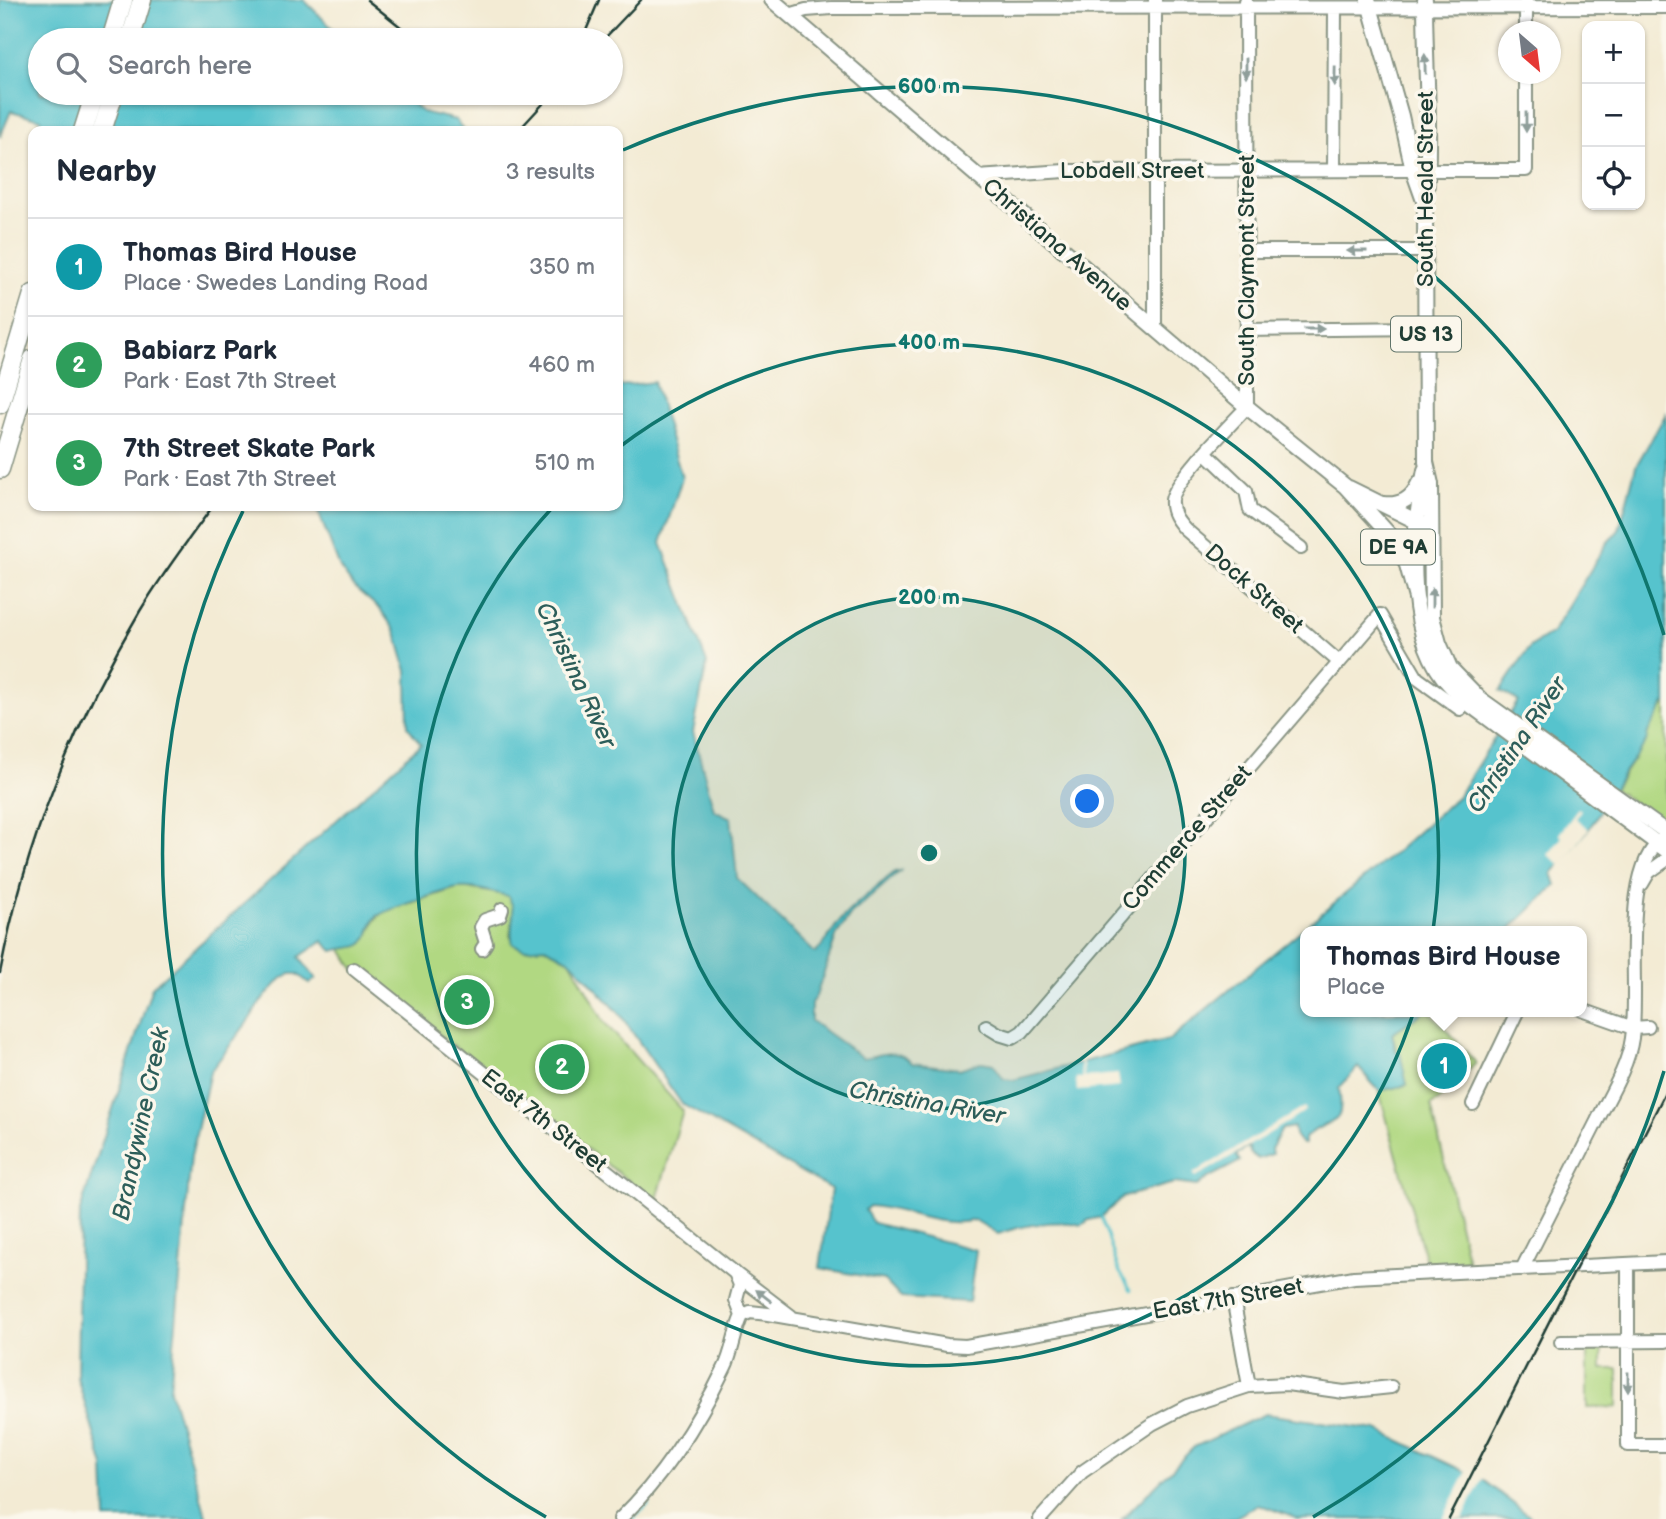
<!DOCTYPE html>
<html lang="en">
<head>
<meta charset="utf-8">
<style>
	body { margin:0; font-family:"Balsamiq Sans",sans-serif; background:#f6f6f7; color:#1f2937 }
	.controls { position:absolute; right:21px; top:21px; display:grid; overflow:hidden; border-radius:14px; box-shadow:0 2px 5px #0004 }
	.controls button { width:63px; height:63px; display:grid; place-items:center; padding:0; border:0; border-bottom:2px solid #e0e1e3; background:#fff; color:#1f2937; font:35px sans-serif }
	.compass { position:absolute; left:1498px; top:21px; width:63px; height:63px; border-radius:50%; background:#fff; box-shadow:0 2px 5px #0004; rotate:152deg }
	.you { position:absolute; left:1088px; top:802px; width:24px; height:24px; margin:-18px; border:5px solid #fff; border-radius:50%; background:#1a73e8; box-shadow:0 0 0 10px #1a73e833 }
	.badge { display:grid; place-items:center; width:46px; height:46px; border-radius:50%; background:#b5179e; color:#fff; font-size:23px; font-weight:700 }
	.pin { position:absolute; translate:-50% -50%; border:4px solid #fff; box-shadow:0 2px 7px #0006 }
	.popup { position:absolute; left:1300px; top:926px; width:287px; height:91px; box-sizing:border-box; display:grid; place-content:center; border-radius:14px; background:#fff; filter:drop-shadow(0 2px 5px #0005); font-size:23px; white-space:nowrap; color:#747a83 }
	.popup b { font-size:26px; color:#1f2937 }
	.popup::after { content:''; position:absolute; left:50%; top:100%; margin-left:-14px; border:14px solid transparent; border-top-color:#fff }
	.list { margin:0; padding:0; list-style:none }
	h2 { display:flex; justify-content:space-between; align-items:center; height:91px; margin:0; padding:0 28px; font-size:30px }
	h2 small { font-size:23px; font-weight:400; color:#747a83 }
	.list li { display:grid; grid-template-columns:46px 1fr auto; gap:21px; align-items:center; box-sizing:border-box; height:98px; padding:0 28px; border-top:2px solid #e0e1e3 }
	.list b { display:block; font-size:26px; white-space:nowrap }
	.list p { margin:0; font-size:23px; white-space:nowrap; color:#747a83 }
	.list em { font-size:23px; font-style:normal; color:#747a83 }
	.icon { flex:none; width:38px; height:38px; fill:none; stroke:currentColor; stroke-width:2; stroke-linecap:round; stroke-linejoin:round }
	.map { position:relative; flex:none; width:1666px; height:1519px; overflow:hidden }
	.search { position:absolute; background:#fff; box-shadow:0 2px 5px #0004; left:28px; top:28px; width:595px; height:77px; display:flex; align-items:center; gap:18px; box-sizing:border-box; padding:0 24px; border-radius:38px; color:#747a83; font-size:26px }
	.panel { position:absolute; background:#fff; box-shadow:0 2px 5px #0004; left:28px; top:126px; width:595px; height:385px; border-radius:14px }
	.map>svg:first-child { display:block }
	.green { fill:#b1d882; stroke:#688a5b; stroke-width:2 }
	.water { fill:#56c3cd; stroke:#3a8080; stroke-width:2 }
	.pier { fill:#f3ebd4 }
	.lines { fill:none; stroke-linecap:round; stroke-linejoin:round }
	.stream { stroke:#56c3cd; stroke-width:2.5 }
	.minor-casing { stroke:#899484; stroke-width:16 }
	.major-casing { stroke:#899484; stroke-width:18 }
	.highway-casing { stroke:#899484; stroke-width:21 }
	.minor { stroke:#fff; stroke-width:12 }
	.major { stroke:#fff; stroke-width:14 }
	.highway { stroke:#fff; stroke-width:18 }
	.rail { stroke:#1f3d34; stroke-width:2.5 }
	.oneway { fill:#8f9e9a }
	.ring { fill:none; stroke:#0f766e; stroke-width:3.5 }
	.labels { text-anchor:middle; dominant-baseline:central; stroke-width:7; stroke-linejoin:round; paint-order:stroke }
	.shield { fill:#fbf7ec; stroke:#61756b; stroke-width:2 }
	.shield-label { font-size:21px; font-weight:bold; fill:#1f3d34 }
	.street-label { font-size:23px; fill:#1f3d34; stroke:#fbf7ec }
	.water-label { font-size:24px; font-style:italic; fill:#2d5e5a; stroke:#fbf7ec }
	.centre { fill:#0f766e; stroke:#fbf7ec; stroke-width:3.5 }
	.ring-label { font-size:21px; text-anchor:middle; font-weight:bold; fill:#0f766e; stroke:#fbf7ec; stroke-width:7; stroke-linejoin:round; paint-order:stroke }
</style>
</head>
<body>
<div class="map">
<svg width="1666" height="1519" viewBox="0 0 1666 1519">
	<rect width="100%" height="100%" fill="#fbf7ec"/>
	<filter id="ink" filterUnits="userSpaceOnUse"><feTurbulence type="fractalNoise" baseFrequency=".0143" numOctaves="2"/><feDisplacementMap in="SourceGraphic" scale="14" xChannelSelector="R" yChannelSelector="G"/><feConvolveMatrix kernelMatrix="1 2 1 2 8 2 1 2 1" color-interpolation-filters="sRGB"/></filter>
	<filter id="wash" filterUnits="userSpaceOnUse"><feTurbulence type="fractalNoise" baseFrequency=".00686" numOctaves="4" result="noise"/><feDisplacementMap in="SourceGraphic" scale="28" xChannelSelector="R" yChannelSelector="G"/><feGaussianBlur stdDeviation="1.57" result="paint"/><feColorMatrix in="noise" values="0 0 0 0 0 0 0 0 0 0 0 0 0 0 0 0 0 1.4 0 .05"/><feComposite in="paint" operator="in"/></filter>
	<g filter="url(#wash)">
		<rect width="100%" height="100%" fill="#f3ebd4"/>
		<path class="green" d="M1666 692V825L1614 789 1635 757Z
			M460 887 508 895 514 907 510 936 523 949 545 947 570 960 604 1022 683 1111 656 1202 354 969 341 948C380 948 360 926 386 911Z
			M1424 1012H1430L1476 1063 1438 1101 1431 1105 1468 1262 1427 1265 1379 1091 1407 1085 1392 1033Z
			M1587 1351H1602V1369H1618V1407L1587 1408Z"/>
		<path class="water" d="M0 0H304L344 40H40V93H401L422 112 456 120 464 131H38L41 119 11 111 0 137Z
			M618 381 620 386 654 382 682 478 661 543 707 663 693 732 714 810 731 818 737 878 815 953C828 943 832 928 843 917 857 902 879 885 895 872L900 871 851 914 837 934 816 996 811 1003V1021L863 1058C882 1055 897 1047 912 1063L959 1069 981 1062 993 1064 1004 1079 1013 1080 1169 1040 1398 850 1458 796 1518 701 1500 691 1530 647 1552 633 1607 543 1619 530 1636 466 1666 414V702L1648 732 1646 742 1624 772 1589 829 1552 873 1556 885 1508 931H1306V1012H1424L1392 1033 1396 1052H1400L1407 1085 1379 1091 1358 1067 1339 1088C1346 1133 1329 1114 1305 1138V1144H1302L1295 1135 1294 1127 1282 1129 1271 1149 1272 1154 1258 1159 1250 1153 1249 1147 1236 1155 1240 1161C1226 1170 1209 1175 1197 1186L1174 1183 1123 1197 1101 1217 1089 1220 1082 1225C1056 1219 1023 1225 998 1234L975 1220C940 1229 904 1208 869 1206L865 1210 873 1223 976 1250 969 1302 901 1298 884 1280 820 1268 831 1189 682 1104 619 1013 570 960 545 947 523 949 513 944C507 923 520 917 508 896 493 893 474 886 458 888 449 889 380 912 376 917 371 922 370 932 367 938 361 951 345 946 333 951L323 941 299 957 316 979 309 983 297 974H289L281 979 261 1001 249 1020 210 1072 191 1156 170 1390 207 1519H106L104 1467 77 1377 80 1211 152 987 421 744 408 727 407 671 396 632 380 609 354 587 340 568 316 506H618Z
			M1265 1414 1377 1430 1483 1480 1533 1519H1298L1258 1504 1233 1519H1122L1194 1447Z"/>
		<path class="pier" d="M1578 809 1581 811 1575 818 1589 829 1561 865 1548 855 1562 837 1559 834Z
			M1082 1058 1084 1077 1118 1074 1120 1087 1077 1091 1076 1078H1082L1080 1059Z
			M1304 1107 1306 1110 1293 1119 1210 1169 1195 1177 1193 1174Z
			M1468 1469 1484 1476 1462 1519H1443Z"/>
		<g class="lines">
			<path class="stream" d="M1101 1217 1119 1271 1131 1290
				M633 1519 650 1503"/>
		</g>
	</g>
	<g filter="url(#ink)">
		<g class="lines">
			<g class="minor-casing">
				<path id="minor" d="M1155 0V329
					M1246 1 1247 407C1232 423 1174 481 1172 500 1171 512 1177 520 1185 529L1339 662
					M789 15 806 10 832 8 1666 7
					M1526 32V0
					M1334 170 1335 8
					M1428 170H1526V74
					M977 177 1065 171 1413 170
					M1245 251H1426
					M1246 330 1426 328
					M1205 452 1246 491 1250 510 1301 548
					M1642 884 1649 872 1666 860
					M482 949 486 943 481 927 485 920 500 915 502 909
					M354 969 735 1273 740 1285 736 1300 742 1316
					M1582 1010 1633 1028 1648 1027
					M986 1026 999 1034 1012 1038 1022 1032 1380 615 1417 678 1460 709
					M1473 1104 1517 1012
					M1628 1265V1445H1666
					M1522 1269C1547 1219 1572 1170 1597 1121 1610 1095 1628 1067 1632 1038 1640 986 1619 870 1663 838
					M736 1274 791 1316
					M1233 1298 1249 1386
					M742 1316 750 1312 768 1314 947 1345 966 1346 1354 1277 1666 1262
					M1561 1342 1666 1341
					M620 1519C664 1476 698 1423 725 1367 733 1351 734 1332 742 1316
					M1040 1519 1082 1472 1152 1424 1187 1406 1249 1386 1287 1384 1344 1392 1391 1387"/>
			</g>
			<g class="major-casing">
				<path id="major" d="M772 0 1247 407 1345 486 1396 542 1407 565 1417 602
					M1368 0 1401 116 1413 170 1424 201
					M1425 0C1425 69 1432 137 1425 206L1426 462 1431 484 1432 617 1439 643 1450 668 1480 699 1666 832
					M1425 470C1412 529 1404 626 1443 677 1451 687 1460 696 1469 704L1666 850
					M1349 488 1422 524
					M1383 504C1401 506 1412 499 1419 483"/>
			</g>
			<g class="highway-casing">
				<path id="highway" d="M111 40 123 0
					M130 40 142 0
					M83 131 95 93
					M102 131 114 93
					M0 404 33 294
					M0 469 33 359"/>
			</g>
			<use href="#minor" class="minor"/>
			<use href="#major" class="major"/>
			<use href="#highway" class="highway"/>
			<path class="rail" d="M367 0 417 40
				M582 40 599 0
				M603 40 641 0
				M518 131 553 93
				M0 973C24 846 74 722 140 611 162 574 188 540 213 506
				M1449 1519 1666 1091"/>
		</g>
		<defs><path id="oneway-solid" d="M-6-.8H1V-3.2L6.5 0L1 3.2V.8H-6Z" transform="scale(1.75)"/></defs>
		<g class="oneway">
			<use href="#oneway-solid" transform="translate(1425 64) rotate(-91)"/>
			<use href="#oneway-solid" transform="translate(1246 68) rotate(90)"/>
			<use href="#oneway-solid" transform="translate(1335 76) rotate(91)"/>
			<use href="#oneway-solid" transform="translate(1526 122) rotate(90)"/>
			<use href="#oneway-solid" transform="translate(1357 251) rotate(180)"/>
			<use href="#oneway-solid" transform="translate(1314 329)"/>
			<use href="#oneway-solid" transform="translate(1432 598) rotate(-90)"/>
			<use href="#oneway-solid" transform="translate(764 1296) rotate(-142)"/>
			<use href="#oneway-solid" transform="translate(1628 1382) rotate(90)"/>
		</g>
	</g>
	<circle cx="929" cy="853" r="256" fill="#0f766e" fill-opacity=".12"/>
	<g class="ring">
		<circle cx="929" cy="853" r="256"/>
		<path d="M618 448A511 511 0 1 1 552 508"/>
		<path d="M1664 1071A767 767 0 0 1 1313 1517M546 1517A767 767 0 0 1 243 511M623 150A767 767 0 0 1 1664 635"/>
	</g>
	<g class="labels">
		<g class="shield">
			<rect x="1391" y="316.5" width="70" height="35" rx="5"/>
			<rect x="1361" y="529.5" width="74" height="35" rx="5"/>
		</g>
		<g class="shield-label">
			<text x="1426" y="334">US 13</text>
			<text x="1398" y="547">DE 9A</text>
		</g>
		<g class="street-label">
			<text x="1132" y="171">Lobdell Street</text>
			<text transform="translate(1426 189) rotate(-90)">South Heald Street</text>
			<text transform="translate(1057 245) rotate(41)">Christiana Avenue</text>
			<text transform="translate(1247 270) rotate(-90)">South Claymont Street</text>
			<text transform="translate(1254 589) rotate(41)">Dock Street</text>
			<text transform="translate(1187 838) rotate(-49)">Commerce Street</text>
			<text transform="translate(544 1121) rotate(38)">East 7th Street</text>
			<text transform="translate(1228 1299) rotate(-10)">East 7th Street</text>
		</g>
		<g class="water-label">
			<text transform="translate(576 675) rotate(65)">Christina River</text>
			<text transform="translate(1517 745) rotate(-56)">Christina River</text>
			<text transform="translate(927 1103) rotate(10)">Christina River</text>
			<text transform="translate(141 1124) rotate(-78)">Brandywine Creek</text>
		</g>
	</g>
	<circle cx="929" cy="853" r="10" class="centre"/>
	<g class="ring-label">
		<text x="929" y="93">600 m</text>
		<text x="929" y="349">400 m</text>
		<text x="929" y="604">200 m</text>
	</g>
</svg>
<div class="controls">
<button>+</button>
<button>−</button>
<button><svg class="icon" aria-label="locate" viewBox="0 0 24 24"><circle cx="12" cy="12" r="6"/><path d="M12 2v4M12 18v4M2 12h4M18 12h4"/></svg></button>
</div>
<svg class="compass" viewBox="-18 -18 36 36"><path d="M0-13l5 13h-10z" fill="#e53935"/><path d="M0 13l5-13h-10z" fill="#747a83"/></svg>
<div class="you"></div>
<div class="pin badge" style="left:1444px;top:1066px;background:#0f9aa8">1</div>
<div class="popup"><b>Thomas Bird House</b>Place</div>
<div class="pin badge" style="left:562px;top:1067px;background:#2e9e5b">2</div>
<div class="pin badge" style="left:467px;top:1002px;background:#2e9e5b">3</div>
<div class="search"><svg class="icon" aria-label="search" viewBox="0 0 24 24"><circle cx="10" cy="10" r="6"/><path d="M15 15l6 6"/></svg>Search here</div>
<section class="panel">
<h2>Nearby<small>3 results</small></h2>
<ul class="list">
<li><span class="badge" style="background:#0f9aa8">1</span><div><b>Thomas Bird House</b><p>Place · Swedes Landing Road</p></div><em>350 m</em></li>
<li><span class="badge" style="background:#2e9e5b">2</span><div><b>Babiarz Park</b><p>Park · East 7th Street</p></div><em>460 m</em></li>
<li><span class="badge" style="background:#2e9e5b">3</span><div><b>7th Street Skate Park</b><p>Park · East 7th Street</p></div><em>510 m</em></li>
</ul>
</section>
</div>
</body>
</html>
